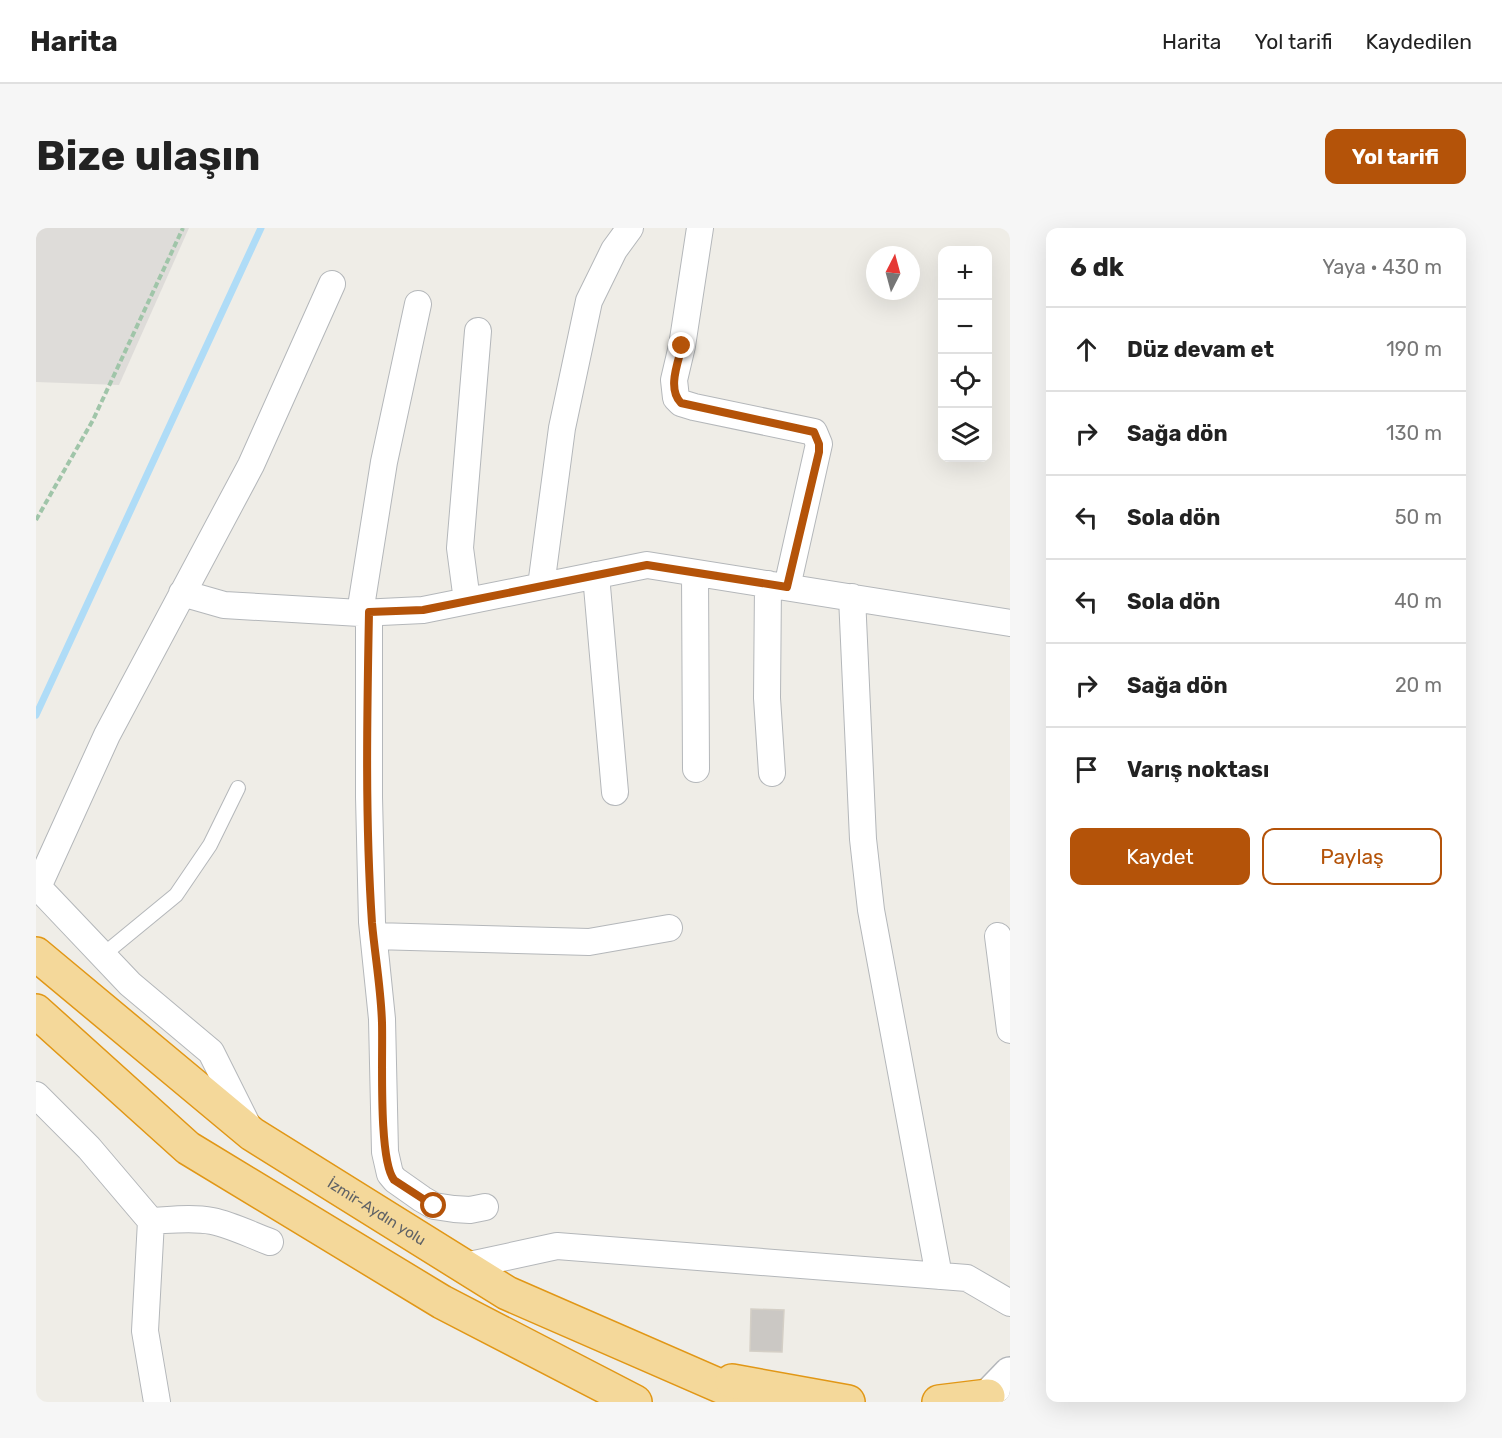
<!DOCTYPE html>
<html lang="tr">
<head>
<meta charset="utf-8">
<style>
	body { margin:0; font-family:Rubik,sans-serif; background:#f6f6f6; color:#222 }
	.controls { position:absolute; right:18px; top:18px; display:grid; overflow:hidden; border-radius:12px; box-shadow:0 6px 24px #0002 }
	.controls button { width:54px; height:54px; display:grid; place-items:center; padding:0; border:0; border-bottom:2px solid #e0e0e0; background:#fff; color:#222; font:30px sans-serif }
	.compass { position:absolute; left:830px; top:18px; width:54px; height:54px; border-radius:50%; background:#fff; box-shadow:0 6px 24px #0002; rotate:6deg }
	.stop { position:absolute; width:18px; height:18px; margin:-14px; border:4px solid #b45309; border-radius:50%; background:#fff }
	.stop.end { background:#b45309; border-color:#fff; box-shadow:0 2px 6px #0008 }
	.list { margin:0; padding:0; list-style:none }
	h2 { display:flex; justify-content:space-between; align-items:center; height:78px; margin:0; padding:0 24px; font-size:26px }
	h2 small { font-size:20px; font-weight:400; color:#767676 }
	.list li { display:grid; grid-template-columns:39px 1fr auto; gap:18px; align-items:center; box-sizing:border-box; height:84px; padding:0 24px; border-top:2px solid #e0e0e0 }
	.list b { display:block; font-size:22px; white-space:nowrap }
	.list em { font-size:20px; font-style:normal; color:#767676 }
	.actions { display:flex; gap:12px; padding:18px 24px }
	.actions a { flex:1; padding:14px 0; border:2px solid #b45309; border-radius:12px; text-align:center; font-size:21px; color:#b45309 }
	.actions .main { background:#b45309; color:#fff }
	.icon { flex:none; width:33px; height:33px; fill:none; stroke:currentColor; stroke-width:2; stroke-linecap:round; stroke-linejoin:round }
	.map { position:relative; flex:none; width:974px; height:1174px; overflow:hidden; border-radius:12px }
	header { display:flex; align-items:center; gap:36px; box-sizing:border-box; height:84px; padding:0 30px; background:#fff; border-bottom:2px solid #e0e0e0 }
	header strong { font-size:28px }
	nav { display:flex; gap:33px; margin-inline-start:auto; font-size:21px }
	.intro { display:flex; align-items:center; justify-content:space-between; box-sizing:border-box; height:144px; padding:0 36px }
	h1 { margin:0; font-size:42px }
	.button { padding:15px 27px; border-radius:12px; background:#b45309; color:#fff; font-size:21px; font-weight:700 }
	main { display:flex; gap:36px; padding:0 36px }
	aside { flex:1; background:#fff; border-radius:12px; box-shadow:0 6px 24px #0002 }
	.map>svg:first-child { display:block }
	.industrial { fill:#dedcd9 }
	.lines { fill:none; stroke-linecap:round; stroke-linejoin:round }
	.stream { stroke:#afdcf7; stroke-width:7 }
	.building { fill:#cbc8c4; stroke:#d4cfc6; stroke-width:1.5 }
	.lane-casing { stroke:#b4b7ba; stroke-width:16 }
	.street-casing { stroke:#b4b7ba; stroke-width:28 }
	.secondary-casing { stroke:#b3b6ba; stroke-width:36 }
	.highway-casing { stroke:#e19716; stroke-width:36 }
	.path { stroke:#a0c5a9; stroke-width:4; stroke-dasharray:6 3; stroke-linecap:butt }
	.lane { stroke:#fff; stroke-width:14 }
	.street { stroke:#fff; stroke-width:26 }
	.secondary { stroke:#fff; stroke-width:33 }
	.highway { stroke:#f4d89a; stroke-width:33 }
	.route { stroke:#b45309; stroke-width:8 }
	.labels { text-anchor:middle; dominant-baseline:central; stroke-width:5; stroke-linejoin:round; paint-order:stroke }
	.street-label { font-size:15px; fill:#5f6266; stroke:#fff }
</style>
</head>
<body>
<header>
<strong>Harita</strong>
<nav><a>Harita</a><a>Yol tarifi</a><a>Kaydedilen</a></nav>
</header>
<div class="intro"><h1>Bize ulaşın</h1><a class="button">Yol tarifi</a></div>
<main>
<div class="map">
<svg width="974" height="1174" viewBox="0 0 974 1174">
	<rect width="100%" height="100%" fill="#efede7"/>
	<path class="industrial" d="M0 0H153L83 157 0 154Z"/>
	<g class="lines">
		<path class="stream" d="M0 487 225 0"/>
	</g>
	<path class="building" d="M715 1081 748 1082 746 1124 714 1123Z"/>
	<g class="lines">
		<g class="lane-casing">
			<path id="lane" d="M67 727 140 667 174 617 202 560"/>
		</g>
		<g class="street-casing">
			<path id="street" d="M664 0 646 118 638 152 640 170 645 175 658 179 778 204 783 216 751 359
				M659 345 660 541
				M560 347 579 564
				M732 356 731 470 736 545
				M505 358 526 200 553 73 578 22 594 0
				M146 365 188 377 324 385 387 382 611 337 974 395
				M816 369 827 611 835 682 903 1048
				M431 373 424 320 442 103
				M333 384V569L336 694 346 791 349 924 354 946 359 952 386 971 398 978 418 981 434 982 449 979
				M324 385 348 234 382 76
				M0 657 94 756 175 824 213 900
				M2 659 71 507 215 237 296 56
				M338 708 553 714 633 700
				M962 708 974 802
				M0 867 53 920 115 993 109 1103 121 1174
				M115 993C135 992 156 989 176 993 196 997 215 1007 234 1014
				M429 1038 521 1018 931 1050 974 1075"/>
		</g>
		<g class="secondary-casing">
			<path id="secondary" d="M947 1174 974 1146"/>
		</g>
		<g class="highway-casing">
			<g id="highway">
				<path id="s1" d="M0 726 216 906 471 1065 721 1174"/>
				<path d="M0 783 152 920 406 1074 599 1174"/>
				<path d="M696 1153 812 1174"/>
				<path d="M903 1174 952 1168"/>
			</g>
		</g>
		<path class="path" d="M0 292 57 192 147 0"/>
		<use href="#lane" class="lane"/>
		<use href="#street" class="street"/>
		<use href="#secondary" class="secondary"/>
		<use href="#highway" class="highway"/>
	</g>
	<g class="lines">
		<path class="route" d="M398 978 358 952C342 931 347 826 346 795 345 761 339 728 336 695 329 592 331 487 333 384L387 382 611 337 751 359 783 224V216L778 204 645 175C631 161 642 135 646 118"/>
	</g>
	<g class="labels">
		<g class="street-label">
			<text stroke="none"><textPath href="#s1" startOffset="428">İzmir-Aydın yolu</textPath></text>
		</g>
	</g>
</svg>
<div class="controls">
<button>+</button>
<button>−</button>
<button><svg class="icon" aria-label="locate" viewBox="0 0 24 24"><circle cx="12" cy="12" r="6"/><path d="M12 2v4M12 18v4M2 12h4M18 12h4"/></svg></button>
<button><svg class="icon" aria-label="layers" viewBox="0 0 24 24"><path d="M12 4l9 5-9 5-9-5zM3 14l9 5 9-5"/></svg></button>
</div>
<svg class="compass" viewBox="-18 -18 36 36"><path d="M0-13l5 13h-10z" fill="#e53935"/><path d="M0 13l5-13h-10z" fill="#767676"/></svg>
<div class="stop" style="left:398px;top:978px"></div>
<div class="stop end" style="left:646px;top:118px"></div>
</div>
<aside>
<h2>6 dk<small>Yaya · 430 m</small></h2>
<ul class="list">
<li><svg class="icon" aria-label="ahead" viewBox="0 0 24 24"><path d="M12 20V5M6 11l6-6 6 6"/></svg><div><b>Düz devam et</b></div><em>190 m</em></li>
<li><svg class="icon" aria-label="right" viewBox="0 0 24 24"><path d="M7 20v-9h11M14 6l5 5-5 5"/></svg><div><b>Sağa dön</b></div><em>130 m</em></li>
<li><svg class="icon" aria-label="left" viewBox="0 0 24 24"><path d="M17 20v-9H6M10 6l-5 5 5 5"/></svg><div><b>Sola dön</b></div><em>50 m</em></li>
<li><svg class="icon" aria-label="left" viewBox="0 0 24 24"><path d="M17 20v-9H6M10 6l-5 5 5 5"/></svg><div><b>Sola dön</b></div><em>40 m</em></li>
<li><svg class="icon" aria-label="right" viewBox="0 0 24 24"><path d="M7 20v-9h11M14 6l5 5-5 5"/></svg><div><b>Sağa dön</b></div><em>20 m</em></li>
<li><svg class="icon" aria-label="arrive" viewBox="0 0 24 24"><path d="M6 21V4h12l-3 4 3 4H6"/></svg><div><b>Varış noktası</b></div></li>
</ul>
<div class="actions"><a class="main">Kaydet</a><a>Paylaş</a></div>
</aside>
</main>
</body>
</html>
